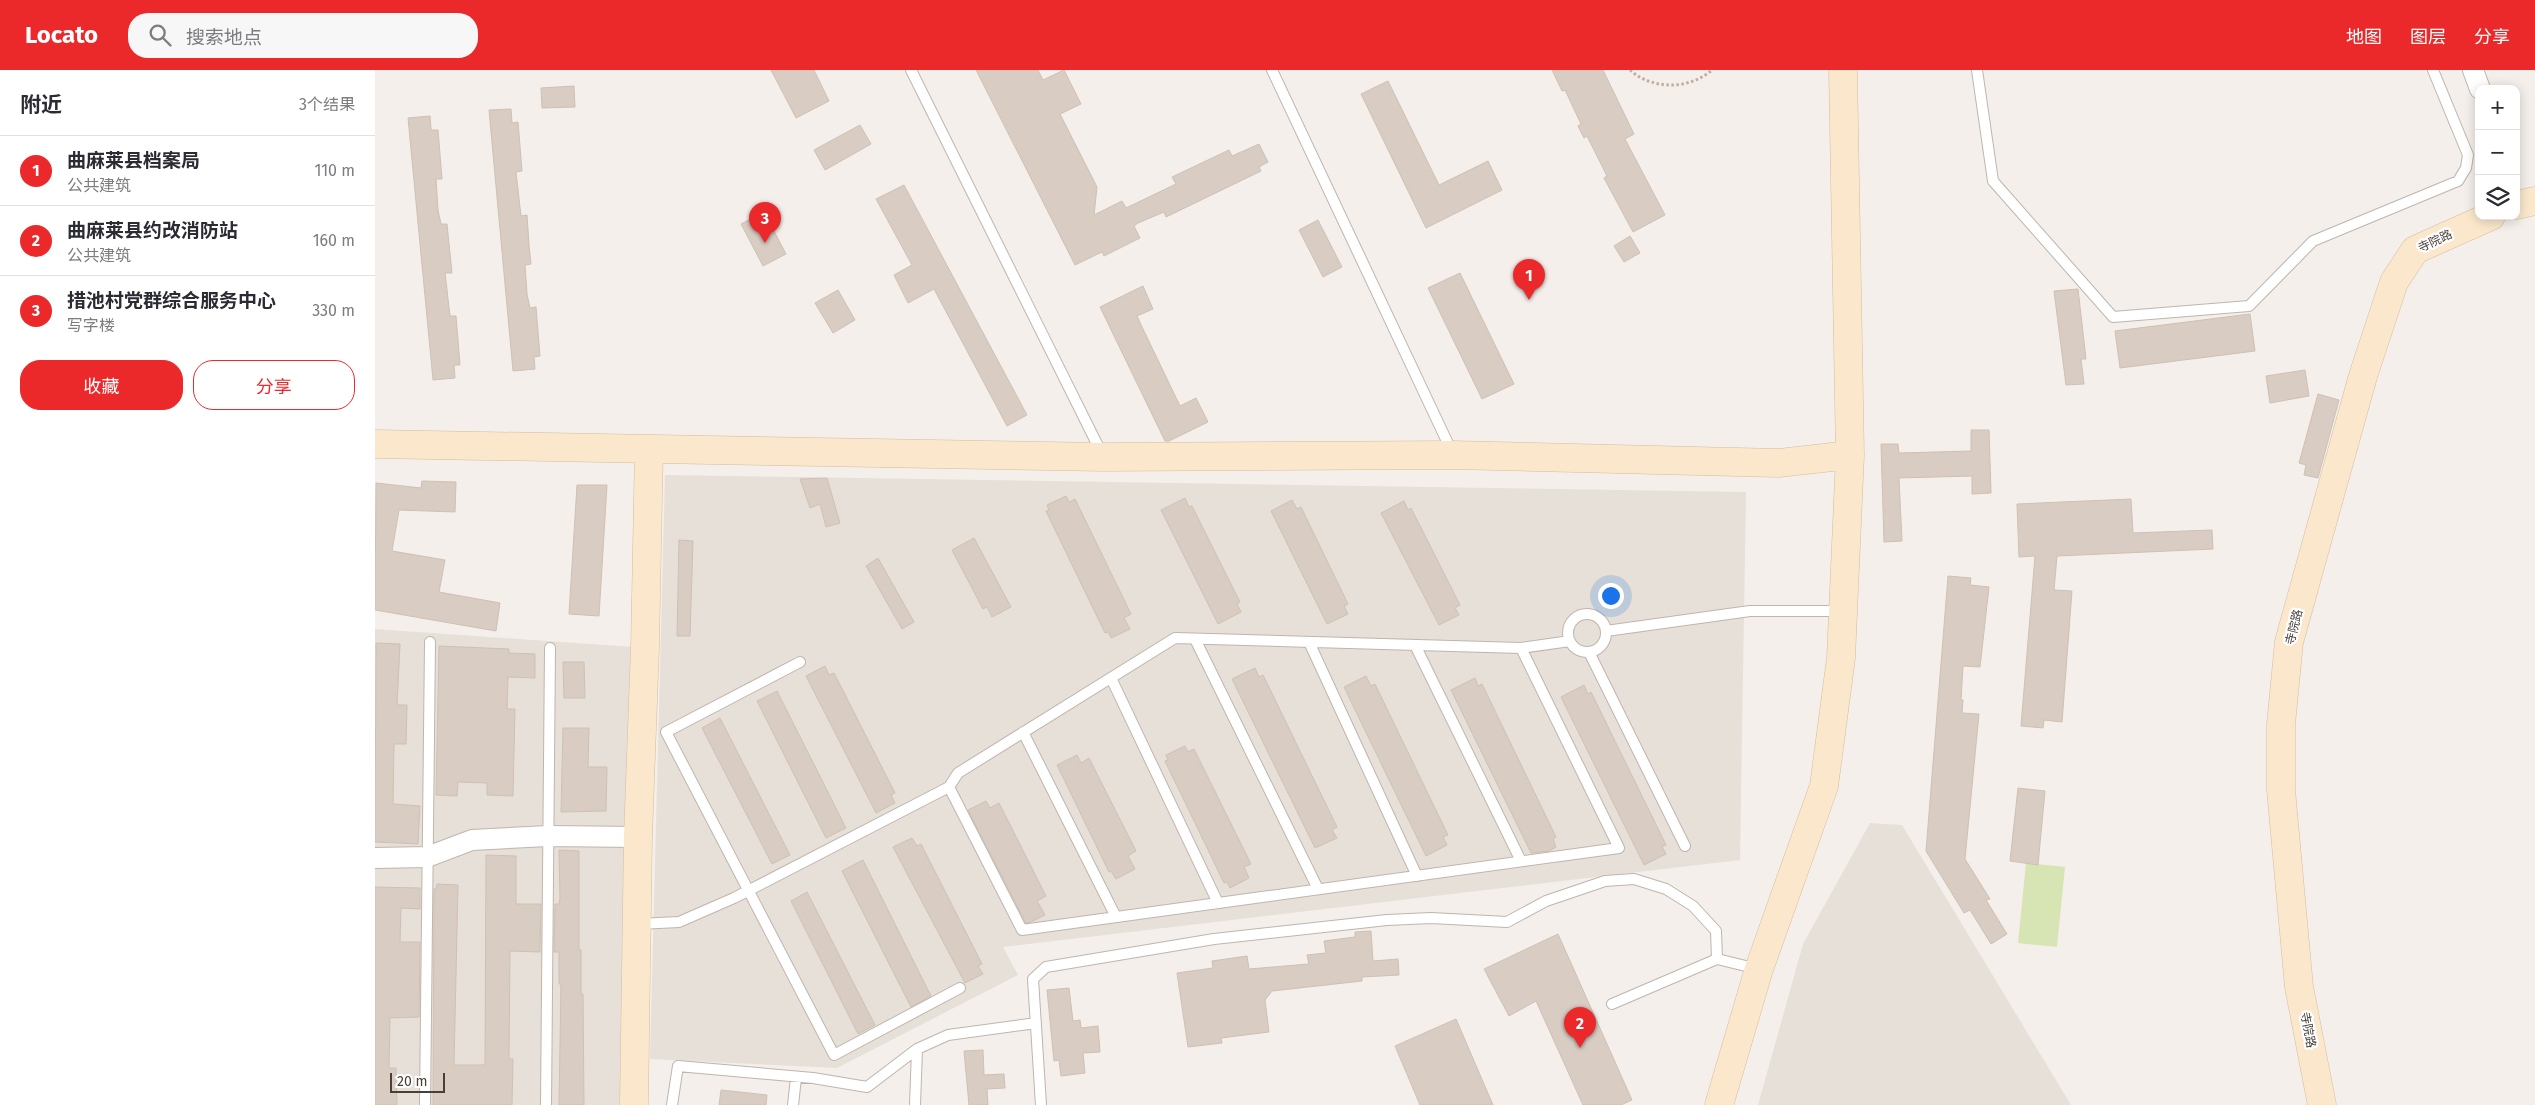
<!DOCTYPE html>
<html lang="zh">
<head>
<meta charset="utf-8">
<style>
	body { margin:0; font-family:"Fira Sans","Noto Sans SC",sans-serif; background:#f7f7f7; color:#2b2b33 }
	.controls { position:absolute; right:15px; top:15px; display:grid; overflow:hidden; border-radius:10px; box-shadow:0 2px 12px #0003 }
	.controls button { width:45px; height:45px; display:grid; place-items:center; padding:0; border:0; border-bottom:1px solid #e1e1e2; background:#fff; color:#2b2b33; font:25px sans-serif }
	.scale { position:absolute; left:15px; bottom:12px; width:55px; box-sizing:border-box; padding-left:5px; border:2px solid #473f38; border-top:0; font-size:14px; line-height:18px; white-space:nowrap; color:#473f38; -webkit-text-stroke:4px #fff; paint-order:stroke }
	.you { position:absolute; left:1235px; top:525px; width:18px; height:18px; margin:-12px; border:4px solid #fff; border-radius:50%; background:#1a73e8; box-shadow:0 0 0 8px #1a73e833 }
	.badge { display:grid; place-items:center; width:32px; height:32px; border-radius:50%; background:#eb292b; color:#fff; font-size:16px; font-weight:700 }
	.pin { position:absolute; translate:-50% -41px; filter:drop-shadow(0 1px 2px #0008) }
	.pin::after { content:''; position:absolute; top:26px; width:18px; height:15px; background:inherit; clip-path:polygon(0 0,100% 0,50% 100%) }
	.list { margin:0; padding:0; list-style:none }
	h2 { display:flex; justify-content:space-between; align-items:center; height:65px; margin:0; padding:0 20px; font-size:21px }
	h2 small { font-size:16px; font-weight:400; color:#7c7c81 }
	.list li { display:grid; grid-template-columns:32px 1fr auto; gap:15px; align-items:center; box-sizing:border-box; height:70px; padding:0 20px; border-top:1px solid #e1e1e2 }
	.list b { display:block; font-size:19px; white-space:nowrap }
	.list p { margin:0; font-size:16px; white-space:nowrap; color:#7c7c81 }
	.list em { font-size:16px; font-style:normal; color:#7c7c81 }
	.actions { display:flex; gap:10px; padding:15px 20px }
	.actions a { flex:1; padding:11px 0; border:1px solid #eb292b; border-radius:20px; text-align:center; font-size:18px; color:#eb292b }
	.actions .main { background:#eb292b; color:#fff }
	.icon { flex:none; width:28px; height:28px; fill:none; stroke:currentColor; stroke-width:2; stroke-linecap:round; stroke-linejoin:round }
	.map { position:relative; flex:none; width:2160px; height:1035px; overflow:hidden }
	header { display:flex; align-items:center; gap:30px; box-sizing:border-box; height:70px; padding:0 25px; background:#eb292b; color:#fff }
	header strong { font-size:24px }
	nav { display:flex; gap:28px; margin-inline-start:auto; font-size:18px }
	.search { width:350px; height:45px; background:#f7f7f7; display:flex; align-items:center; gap:12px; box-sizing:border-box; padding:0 18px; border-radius:20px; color:#7c7c81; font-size:19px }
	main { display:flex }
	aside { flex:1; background:#fff }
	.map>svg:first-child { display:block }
	.residential { fill:#e7e0d8 }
	.green { fill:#d7e5b5 }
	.building { fill:#d8ccc3; stroke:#cfc0b3 }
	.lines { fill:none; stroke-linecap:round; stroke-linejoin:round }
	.lane-casing { stroke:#bfb5ad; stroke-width:12 }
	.street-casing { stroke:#bfb5ad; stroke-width:22 }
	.secondary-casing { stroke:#d3bd9e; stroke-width:29 }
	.path { stroke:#c0af9f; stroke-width:3; stroke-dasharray:2.5 2.5; stroke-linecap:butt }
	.lane { stroke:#fff; stroke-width:10 }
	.street { stroke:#fff; stroke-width:20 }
	.secondary { stroke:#fbe8cc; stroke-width:28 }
	.labels { text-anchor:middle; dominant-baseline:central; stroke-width:4.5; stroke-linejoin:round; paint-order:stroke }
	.street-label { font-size:12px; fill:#473f38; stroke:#fff }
</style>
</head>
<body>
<header>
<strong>Locato</strong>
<div class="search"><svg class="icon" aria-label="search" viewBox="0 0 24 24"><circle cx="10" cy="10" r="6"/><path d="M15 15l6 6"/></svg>搜索地点</div>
<nav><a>地图</a><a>图层</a><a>分享</a></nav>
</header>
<main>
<aside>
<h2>附近<small>3个结果</small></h2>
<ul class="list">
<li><span class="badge">1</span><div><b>曲麻莱县档案局</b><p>公共建筑</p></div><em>110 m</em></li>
<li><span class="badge">2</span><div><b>曲麻莱县约改消防站</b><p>公共建筑</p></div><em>160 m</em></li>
<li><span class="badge">3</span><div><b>措池村党群综合服务中心</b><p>写字楼</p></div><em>330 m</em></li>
</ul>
<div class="actions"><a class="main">收藏</a><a>分享</a></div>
</aside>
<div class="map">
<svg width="2160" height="1035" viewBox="0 0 2160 1035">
	<rect width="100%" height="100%" fill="#f4efea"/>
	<path class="residential" d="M290 405 1371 422 1365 790 628 877 643 905 462 998 275 989Z
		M0 559 259 577 248 1035H0Z
		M1495 753 1527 755 1696 1035H1383L1428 874Z"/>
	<path class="green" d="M1651 793 1690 797 1682 877 1643 873Z"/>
	<path class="building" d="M396 0H439L454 31 421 48Z
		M601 0H663L668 10 689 0 706 34 685 44 722 117 719 145 747 131 751 138 801 114 797 107 854 80 857 86 884 74 893 92 884 97 886 101 791 147 789 142 763 153 759 156 765 168 729 186 727 182 700 195Z
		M1177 0H1228L1259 64 1250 69 1290 145 1258 162 1229 108 1232 106 1212 66 1209 68 1203 56 1206 54 1190 20 1187 21Z
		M1013 11 1064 115 1113 91 1127 120 1051 158 986 24Z
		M199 16 200 37 167 38 166 18Z
		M136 39 137 53 143 52 147 101 141 102 146 146 152 145 154 175 156 194 150 195 152 224 155 238 161 237 165 286 159 287 160 299 138 301 114 40Z
		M55 46 56 60H63L67 109H61L63 140 66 154H72L77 203H70L75 246H81L85 295H79L80 308 58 310 33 48Z
		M485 55 496 74 450 100 439 80Z
		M529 115 652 345 632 356 559 219 533 233 519 205 537 195 501 129Z
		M389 142 411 184 388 196 366 154Z
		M943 150 967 197 948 207 924 160Z
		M1255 166 1265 183 1249 192 1239 176Z
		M1085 203 1139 314 1107 329 1053 218Z
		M768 216 778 239 762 246 768 259 805 336 821 328 833 352 794 371H790L725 237Z
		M1703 219 1711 289H1706L1709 314 1691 315 1679 221Z
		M463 220 480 250 458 263 440 233Z
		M1875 244 1880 281 1745 298 1740 261Z
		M1930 300 1934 326 1895 333 1891 306Z
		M1943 324 1964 330 1943 408 1929 405 1931 395 1924 393Z
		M1596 360H1614L1616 423 1597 424V406L1524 408 1527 471 1509 472 1506 374H1523L1524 383 1596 381Z
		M452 408 465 453 451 457 445 434 435 438 425 409Z
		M47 411 81 412 80 442 24 440 17 481 70 490 64 522 125 533 121 561 0 540 1 413 46 418Z
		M202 415H232L224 546 194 544Z
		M691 426 694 432 700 429 756 544 749 548 755 559 736 568 733 562 730 563 671 441 674 440 672 435Z
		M810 428 814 437 817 436 865 532 862 534 866 542 843 554 786 440Z
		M1756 429 1758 463 1837 460 1838 479 1682 486 1679 520 1697 521 1687 652 1669 650 1668 658 1646 656 1660 486 1644 487 1642 434Z
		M917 430 922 439 926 437 973 534 969 536 973 544 952 554 896 441Z
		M1029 431 1033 440 1036 438 1085 535 1080 538 1084 545 1064 555 1006 443Z
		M599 468 636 537 617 547 612 537 608 539 577 480Z
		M304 470 318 471 315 566H302Z
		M503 488 539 552 527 559 491 496Z
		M1573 506 1596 508 1595 515 1614 517 1605 597 1588 596 1586 630H1588L1587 643 1604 644 1590 789 1615 829 1611 830 1632 864 1616 874 1595 840 1589 843 1551 781Z
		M1 573 25 574 22 635H32L31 674H19L18 734 45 736 43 774 0 772Z
		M64 576 134 579V583L160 584V608L133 607 132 639H140L138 726 112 725V713L83 712 82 726 61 725Z
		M188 592H209L210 628H189Z
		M450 596 454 605 459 603 520 723 516 725 520 733 501 743 431 606Z
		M880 598 884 607 888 605 962 757 957 760 962 768 940 778 857 609Z
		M991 606 996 616 1000 614 1073 765 1068 767 1072 775 1051 786 969 617Z
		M1100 608 1103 616 1107 614 1181 767 1178 769 1181 777 1174 781 1156 783 1076 620Z
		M1209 615 1213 624 1216 622 1291 775 1287 777 1291 784 1269 795 1186 627Z
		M402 621 471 758 451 768 382 631Z
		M345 648 415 785 397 794 327 658Z
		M188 658H214L213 697H232L231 741 186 742Z
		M810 676 813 682 819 679 876 794 869 797 874 808 855 818 852 812 849 813 790 691 793 690 791 685Z
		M702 685 706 693 714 688 761 781 753 786 760 799 741 809 736 801 734 802 682 695Z
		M1643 718 1670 721 1663 795 1635 791Z
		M611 731 615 738 624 733 671 826 662 831 670 845 656 852 651 853 593 740Z
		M537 768 542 776 546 774 607 894 603 896 608 904 590 913 518 777Z
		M184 780 204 781V880H206V924H208L209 1035H184L186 914H184V882H179L180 834H184L185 828Z
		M111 785 141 786V834H166L165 882 135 881 134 989H138L137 1035H58L59 819H61L62 814 83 815 79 995H110Z
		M488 790 556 926 536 937 467 801Z
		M0 817 45 818V839L26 838 25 872H45L44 947 15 948 14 998H21L22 1035H0Z
		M432 822 500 955 483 964 416 831Z
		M996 861 998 891 1023 889 1024 905 987 907V911L897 921 890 930 894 962 846 968 847 973 813 977 802 903 838 898 837 891 872 886 874 899 934 894 932 885 951 883 949 871 980 867V862Z
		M1183 864 1257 1030 1246 1035H1208L1161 931 1134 946 1109 899Z
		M694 918 698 951 705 950 706 958 723 956 725 982 708 983 710 1003 686 1006 684 990 679 991 672 920Z
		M1081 949 1118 1035H1045L1020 976Z
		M608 980 609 1005 629 1004 630 1018 612 1019 613 1035H594L589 981Z
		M346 1020 392 1025 391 1035H344Z"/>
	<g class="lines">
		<g class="lane-casing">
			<path id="lane" d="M536 0 727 384
				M897 0 1077 382
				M1602 0 1618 111 1738 247 1874 236 1938 171 2083 111 2091 98 2093 85 2058 0
				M1193 563a19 19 0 1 1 38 0a19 19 0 1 1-38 0Z
				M1231 561 1375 541H1466
				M820 569 943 819
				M934 572 1042 806
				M1040 575 1146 791
				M1214 582 1310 776
				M425 592 291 662 459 985 585 918
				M736 608 843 833
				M648 662 741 847
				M574 717 647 860 1244 778 1146 578
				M263 854 304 852 359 828 574 717 583 703 800 568 1146 578 1195 571
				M1237 934 1342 889 1383 899
				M50 1035 55 572
				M171 1035 175 578
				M297 1035 303 996 438 1008 492 1017 542 979
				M418 1035 421 1008
				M540 1035 542 979 573 965 661 953
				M666 1035 658 909 671 897 839 869 1012 850 1056 848 1132 852 1171 831 1230 811 1259 809 1291 819 1318 836 1341 861 1342 889"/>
		</g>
		<g class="street-casing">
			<path id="street" d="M2098 0 2105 19
				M0 788 52 787 97 770 173 766 263 767"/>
		</g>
		<g class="secondary-casing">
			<path id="secondary" d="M2141 135 2160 131
				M0 374 729 387 1078 385 1403 393 1475 385
				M259 1035 263 767 270 577 274 379
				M1344 1035 1384 899 1449 716 1466 588 1475 385 1468 0
				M1947 1035 1924 917 1906 720V654L1914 572 1988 306 2019 212 2040 180 2116 146"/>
		</g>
		<path class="path" d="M1255 0C1277 20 1314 20 1337 0"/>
		<use href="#lane" class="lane"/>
		<use href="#street" class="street"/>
		<use href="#secondary" class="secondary"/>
	</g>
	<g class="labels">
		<g class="street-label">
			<text transform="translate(2060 171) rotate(-25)">寺院路</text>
			<text transform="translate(1919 557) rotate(-76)">寺院路</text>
			<text transform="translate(1933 960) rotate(79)">寺院路</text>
		</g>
	</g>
</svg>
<div class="controls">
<button>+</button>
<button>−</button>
<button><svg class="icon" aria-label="layers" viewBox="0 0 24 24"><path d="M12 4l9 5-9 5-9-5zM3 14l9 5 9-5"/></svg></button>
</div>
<div class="scale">20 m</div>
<div class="you"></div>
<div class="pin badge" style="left:1154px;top:230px">1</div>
<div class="pin badge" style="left:1205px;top:978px">2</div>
<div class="pin badge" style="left:390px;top:173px">3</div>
</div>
</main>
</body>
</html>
